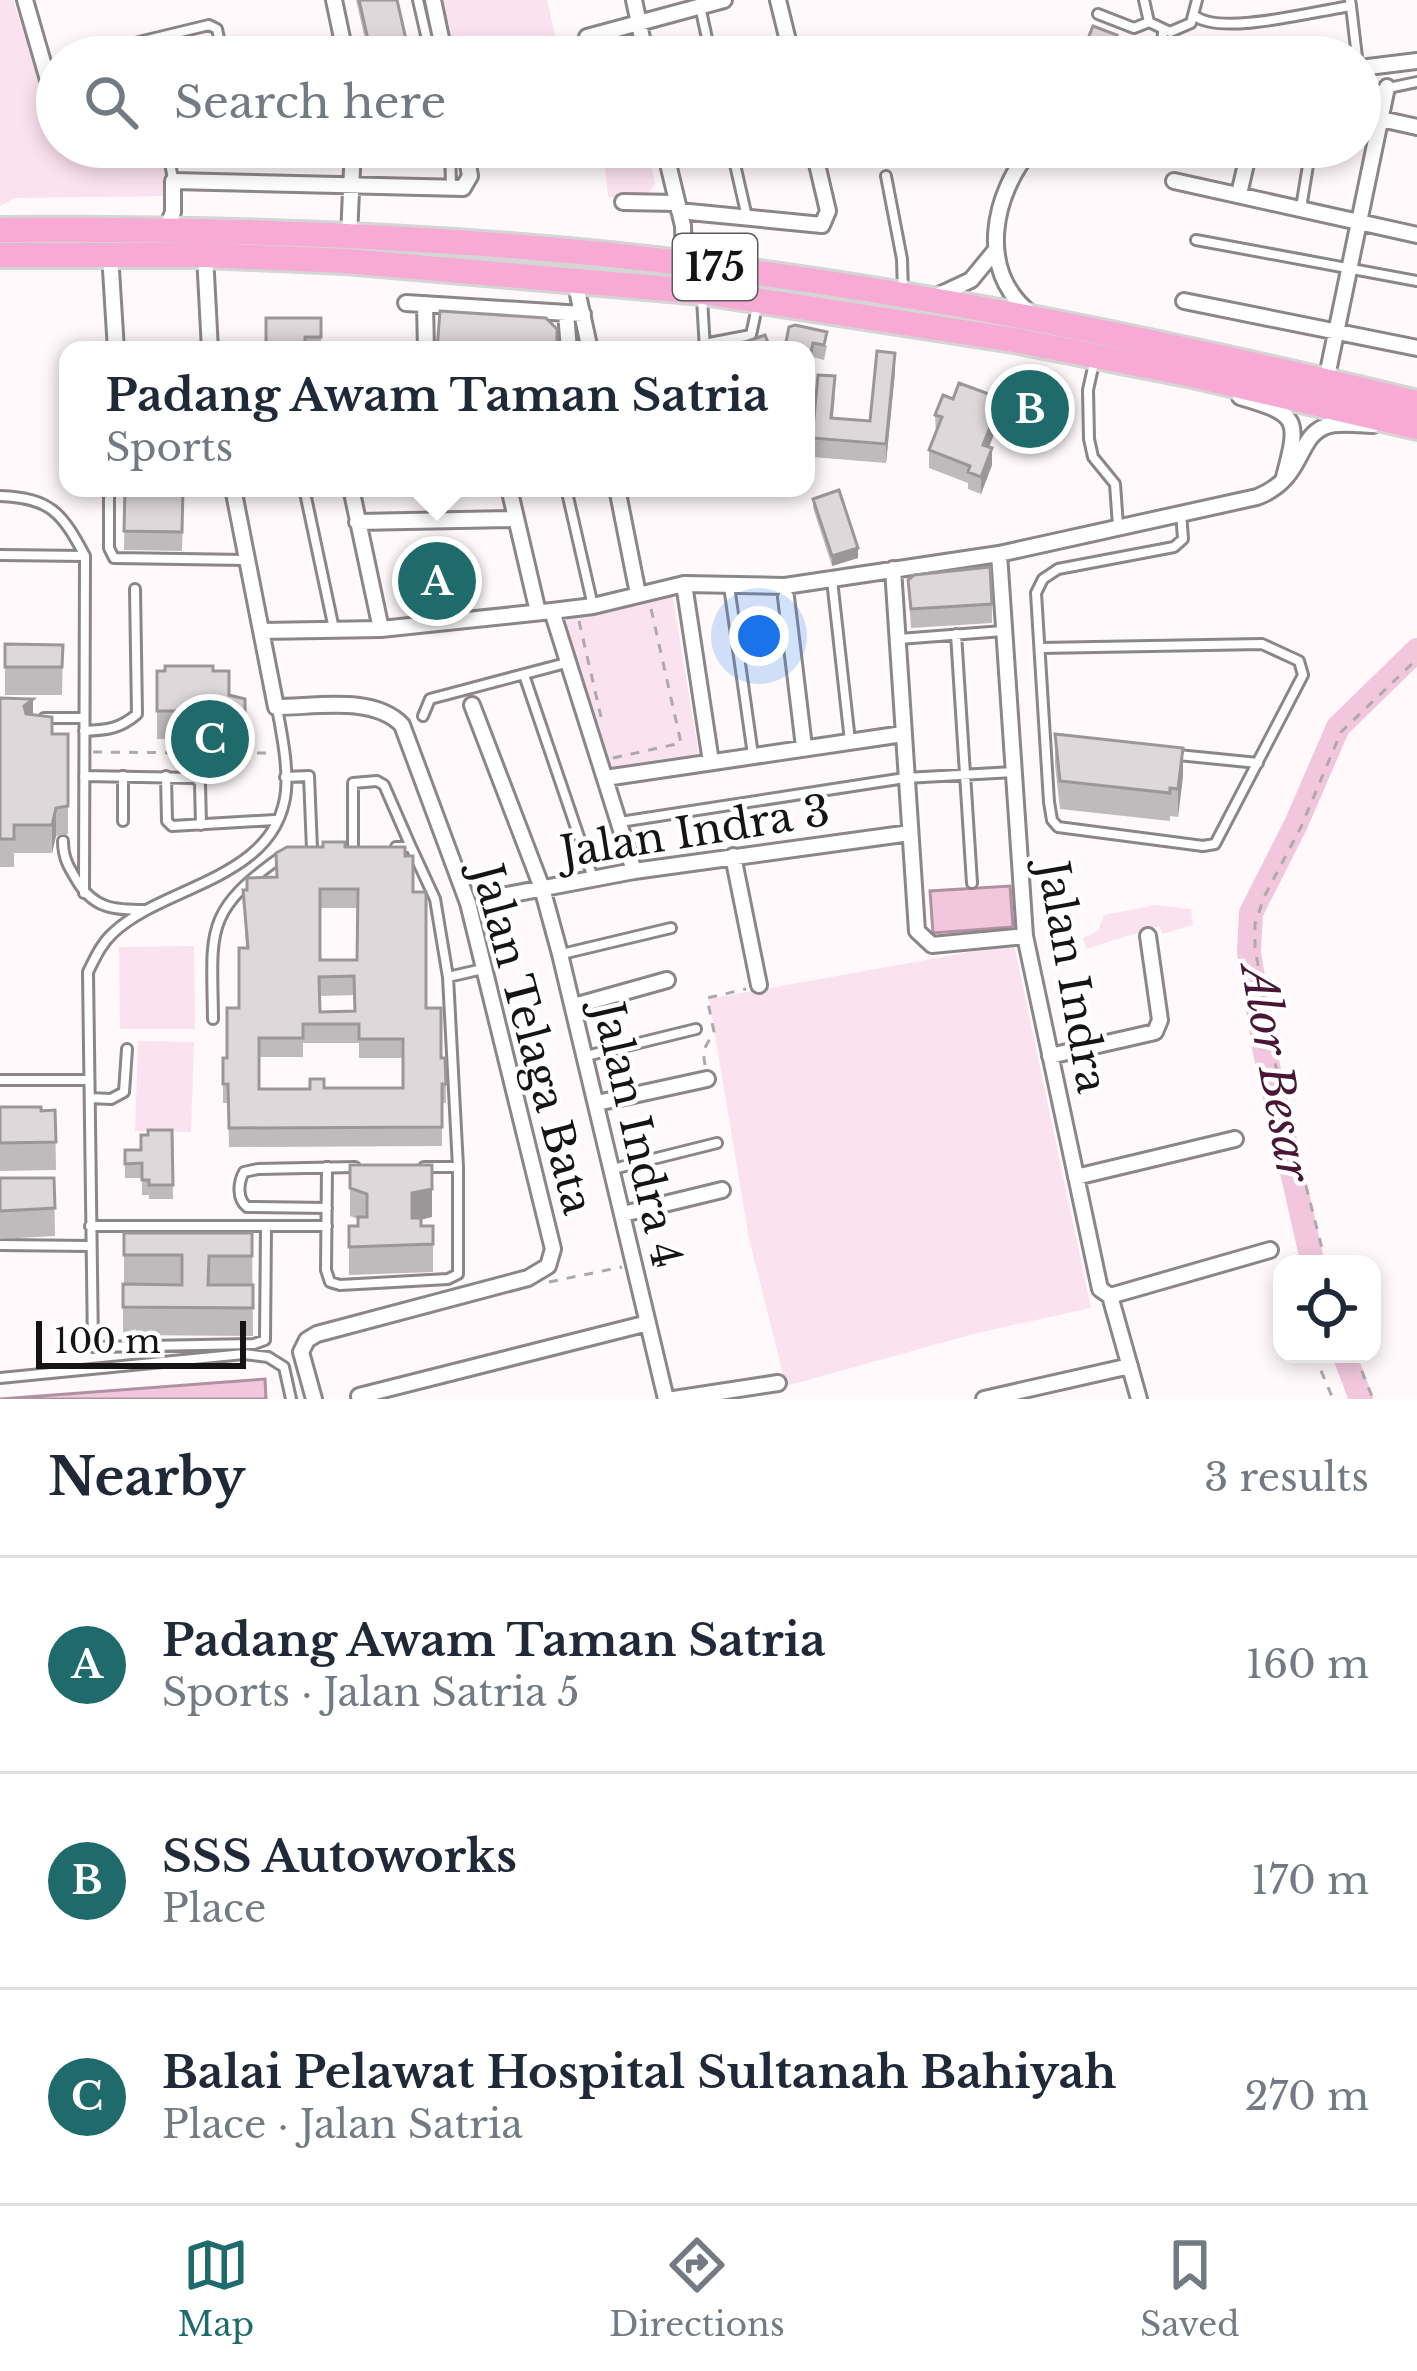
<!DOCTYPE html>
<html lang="en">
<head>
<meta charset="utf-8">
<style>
	body { margin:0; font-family:"Libre Baskerville",serif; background:#f2f2f3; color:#1f2937 }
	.controls { position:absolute; right:36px; bottom:36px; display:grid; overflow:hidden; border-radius:24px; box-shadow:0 6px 18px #0003 }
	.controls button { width:108px; height:108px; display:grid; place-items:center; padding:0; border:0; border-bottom:3px solid #e0e1e3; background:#fff; color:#1f2937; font:60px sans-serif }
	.scale { position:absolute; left:36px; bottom:30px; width:210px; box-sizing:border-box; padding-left:12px; border:6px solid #151314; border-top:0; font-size:33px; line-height:42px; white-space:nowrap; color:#151314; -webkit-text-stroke:9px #fff; paint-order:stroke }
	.you { position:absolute; left:759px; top:636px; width:42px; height:42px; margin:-30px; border:9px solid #fff; border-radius:50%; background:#1a73e8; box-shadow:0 0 0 18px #1a73e833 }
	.badge { display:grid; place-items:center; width:78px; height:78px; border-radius:50%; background:#1f6b6b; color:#fff; font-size:39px; font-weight:700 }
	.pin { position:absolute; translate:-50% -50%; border:6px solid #fff; box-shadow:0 3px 12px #0006 }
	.popup { position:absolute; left:59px; top:341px; width:756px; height:156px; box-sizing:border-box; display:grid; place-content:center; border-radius:24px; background:#fff; filter:drop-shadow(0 3px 9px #0005); font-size:39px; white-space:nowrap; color:#747a83 }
	.popup b { font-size:45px; color:#1f2937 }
	.popup::after { content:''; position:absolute; left:50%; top:100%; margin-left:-24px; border:24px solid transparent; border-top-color:#fff }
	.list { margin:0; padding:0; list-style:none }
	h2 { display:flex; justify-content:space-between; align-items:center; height:156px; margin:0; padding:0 48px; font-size:51px }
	h2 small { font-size:39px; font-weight:400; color:#747a83 }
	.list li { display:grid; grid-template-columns:78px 1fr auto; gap:36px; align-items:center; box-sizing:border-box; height:216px; padding:0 48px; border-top:3px solid #e0e1e3 }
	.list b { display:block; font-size:45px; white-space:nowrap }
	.list p { margin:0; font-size:39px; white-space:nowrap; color:#747a83 }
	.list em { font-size:39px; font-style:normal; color:#747a83 }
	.icon { flex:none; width:66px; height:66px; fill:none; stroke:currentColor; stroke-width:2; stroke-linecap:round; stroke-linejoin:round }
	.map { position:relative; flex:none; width:1417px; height:1399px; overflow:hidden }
	.search { position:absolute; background:#fff; box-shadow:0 6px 18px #0003; left:36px; right:36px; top:36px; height:132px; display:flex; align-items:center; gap:30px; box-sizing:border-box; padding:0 42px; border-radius:66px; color:#747a83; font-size:45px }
	.sheet { height:804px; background:#fff }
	nav { display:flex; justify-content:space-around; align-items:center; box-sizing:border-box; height:168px; border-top:3px solid #e0e1e3; background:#fff; font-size:33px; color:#747a83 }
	nav a { display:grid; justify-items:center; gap:6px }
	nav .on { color:#1f6b6b }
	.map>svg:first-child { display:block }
	.green { fill:#fbe2ef }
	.water { fill:#f2c7dd; stroke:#b091a1; stroke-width:3 }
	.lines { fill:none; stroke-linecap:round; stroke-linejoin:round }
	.river { stroke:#f2c7dd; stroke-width:24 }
	.service-casing { stroke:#8b8688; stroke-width:14 }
	.minor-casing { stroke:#8b8688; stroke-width:20 }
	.trunk-casing { stroke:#d5d5d5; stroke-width:30 }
	.path { stroke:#aea9ab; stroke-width:3; stroke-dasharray:9 9; stroke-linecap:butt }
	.service { stroke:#fff; stroke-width:8 }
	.minor { stroke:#fff; stroke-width:14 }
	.trunk { stroke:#f6aad4; stroke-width:24 }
	.wall { fill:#bfbabc; fill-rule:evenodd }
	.shaded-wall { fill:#9b9799 }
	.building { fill:#ded8db; stroke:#9b9799; stroke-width:3; fill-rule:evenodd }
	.labels { text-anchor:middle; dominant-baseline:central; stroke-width:9; stroke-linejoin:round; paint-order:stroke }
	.shield { fill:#fff; stroke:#5b5a5a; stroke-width:3 }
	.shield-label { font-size:39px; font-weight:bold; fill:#151314 }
	.street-label { font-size:42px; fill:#151314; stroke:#fff }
	.water-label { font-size:45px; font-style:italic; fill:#491636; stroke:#fff }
</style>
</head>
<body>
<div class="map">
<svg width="1417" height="1399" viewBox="0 0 1417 1399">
	<rect width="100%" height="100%" fill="#fff9fc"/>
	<path class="green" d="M0 0H13L57 128V147H161L170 196 15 198 0 206Z
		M440 0H547L560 57H501L495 37 451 52Z
		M603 147H648L655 184 645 197H608Z
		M465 552 474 595 408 609 399 567Z
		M672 593 699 756 610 772 563 611Z
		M1155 905 1191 909 1193 925 1162 934 1159 926 1086 949 1083 938 1098 931 1104 915Z
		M1014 944 1091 1308 977 1333 786 1386 749 1239 709 999Z
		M194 946 195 1029H120L119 947Z
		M138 1041 194 1042 191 1132 135 1131Z"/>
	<path class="water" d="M1010 886 1013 927 933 933 930 891Z
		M265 1379 266 1399H0Z"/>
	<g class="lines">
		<path class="river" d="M1312 1260 1264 1048 1249 952 1251 913 1296 824 1338 727 1417 650
			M1344 1354 1361 1399"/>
		<g class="service-casing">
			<path id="service" d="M418 0 431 57
				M1144 0 1149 22 1170 32 1191 23 1197 0
				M700 6 711 57
				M1351 6 1357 57
				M1098 14 1134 28 1149 22
				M1195 16C1222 36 1315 11 1351 6L1350 0
				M77 57 209 25 217 29 223 57
				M1162 57 1163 31
				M1360 94 1417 82
				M167 147 173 179
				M450 147 451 187
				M731 147 747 217
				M886 176 902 259 903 293
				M1301 208 1311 147
				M1196 240 1417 281
				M702 298 705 350
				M704 344 751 335 757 307
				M1094 363 1088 390 1089 439 1093 457 1115 484 1118 526
				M304 488 334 629
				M566 488 593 606
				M109 495V548L114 558 246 560
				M0 496C51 498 62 513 85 556L84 893
				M0 555 85 556
				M832 580 850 741
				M729 586 753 755
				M956 634 972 883
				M899 639 1003 631
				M1040 648 1262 644 1299 661 1303 675 1215 844 1203 846 1058 827 1052 820 1049 802 1036 593 1043 579 1058 569 1174 547 1183 539 1181 512
				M524 675 593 878
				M423 716 430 699 566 663
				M44 718H84
				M84 731C107 730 120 729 137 714L135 589
				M1178 755 1258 763
				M84 776 195 778 200 783 201 825
				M123 776V821
				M166 776 167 821 172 826 275 820
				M285 777 309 776 312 849
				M620 822 905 778 1014 772
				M63 841C63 857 68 866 76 879 93 909 114 910 146 910
				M353 848V783L377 781 384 785 411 847
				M562 954 671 928
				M448 977 487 968
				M213 1019C212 932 203 912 281 857
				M586 1056 696 1029
				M0 1080H89
				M90 1098 111 1099 124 1092 127 1049
				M327 1167 326 1270 330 1282 340 1285 448 1279 458 1274V1167L448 977 435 899 411 847H396
				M424 1167H458
				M613 1169 717 1143
				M327 1208 247 1207C237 1199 238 1183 244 1172L258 1169 355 1167
				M90 1226H327
				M266 1226 265 1340 254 1344 93 1347 88 972C95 958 101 944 113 933 163 885 277 880 286 791 288 764 282 735 277 708
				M0 1245 89 1246
				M0 1378 244 1354 268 1357 284 1367 291 1399"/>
		</g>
		<g class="minor-casing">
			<path id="minor" d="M25 0 57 111
				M334 0 346 57
				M433 0 445 57
				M634 0 646 57
				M778 0 792 57
				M587 37 724 0
				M1360 68 1417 61
				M1381 119 1417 127
				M664 147 683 226 684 263
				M1174 181 1417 235
				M1239 194 1250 147
				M623 202 676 203
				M679 211 822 225 828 211 813 147
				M166 230 173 212V181L463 188 470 176 465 147
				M349 236 353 147
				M110 254 116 350
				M205 255 210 350
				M575 281 590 350
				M939 295 971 280 994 252
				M1184 301 1417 348
				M406 303 583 314
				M425 304 426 350
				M566 313 569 350
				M1030 313C977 270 992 194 1033 147
				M1326 381 1387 87
				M1240 397C1298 414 1300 418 1284 477
				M233 488 276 707C315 707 373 695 402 725L468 903 553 1249 548 1266 528 1278 317 1334 307 1340 301 1352 314 1399
				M351 488 381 629
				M509 488 538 612
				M617 488 638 594
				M357 522 514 519
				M999 554 1025 936 1100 1289 1110 1296 1139 1399
				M893 569 917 931 932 945 1025 936
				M684 584 711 762
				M786 597 804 747
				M552 611 634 871
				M261 631 381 629 552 611 593 606 684 584 785 586 999 554 1257 497C1304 479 1296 439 1324 427 1337 421 1358 425 1373 425
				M472 705 542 888 560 954 666 1399
				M605 778 903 734
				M733 856 759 985
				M491 898 634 871 910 833
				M574 1006 667 980
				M1050 1056 1155 1032 1160 1020 1148 936
				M597 1103 707 1079
				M1076 1177 1235 1139
				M623 1214 722 1190
				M1110 1296 1270 1250
				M359 1396 648 1323
				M674 1399 778 1383
				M984 1399 1130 1366"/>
		</g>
		<g class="trunk-casing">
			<path id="trunk" d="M0 230C235 228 472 236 706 266 945 296 1183 346 1417 403
				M0 255H205L346 261 703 292 1014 340 1188 374 1417 427"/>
		</g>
		<path class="path" d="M579 621 601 717
			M93 752 204 753
			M221 753H271
			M613 758 681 743 650 604
			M705 1065 703 1051 714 1032 707 998 746 989
			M1326 1264 1277 1073 1255 948V924L1264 897 1301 827 1341 732 1417 659
			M549 1282 622 1267
			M1314 1354 1333 1399
			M1355 1354 1373 1399"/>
		<use href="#service" class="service"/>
		<use href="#minor" class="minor"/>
		<use href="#trunk" class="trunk"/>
	</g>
	<path class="wall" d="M356 0H397L410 57H369Z
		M1087 41 1117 45 1112 57H1103L1087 51Z
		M176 147H339V162L178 159Z
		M366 147 440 154V165L365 163Z
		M321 318V350H261L266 345Z
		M789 327 827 346 824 360 813 357 806 387V350H786Z
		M895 372 886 463 812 457V438L835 395 833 418 870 421Z
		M953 399 1054 423 1049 442 996 429 989 447 992 465 981 494 968 489V483L929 468V450L936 433 935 415Z
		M125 488H184L182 551 124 550Z
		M813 499 858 558 832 566 813 508Z
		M908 580 992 604V623L911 628Z
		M5 644 63 645 62 695H5Z
		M157 671H213L229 695 245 699V751H219V758H205V750H175V739H157Z
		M0 698 33 715 52 734H68V834L56 836 52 853H14V867H0Z
		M1055 734 1183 776 1178 817 1170 816V821L1060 809 1055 765Z
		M345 847 405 856 413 892 426 1008 441 1058 446 1084V1103H442V1146L229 1147 228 1103H223V1058H227L239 1008 246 948 243 890H247ZM320 908H357V960H320ZM354 995 355 1011 320 1012 319 996ZM303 1043H359V1058H403V1088L259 1089V1057H303Z
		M0 1107 55 1110 56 1170 0 1171Z
		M172 1130 173 1199H149V1195H142V1178H125V1150H141L148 1135Z
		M350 1165 432 1217 421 1219V1226H433V1272L349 1275V1226H358V1219L350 1216Z
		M0 1178H54L55 1236 0 1239Z
		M124 1233H252L253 1336 123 1335V1284L182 1285 124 1283Z"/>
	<path class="shaded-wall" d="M813 343V357L806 387V373Z
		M895 353V372L886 463V444Z
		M1054 405V423L1049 442V424Z
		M996 412V429L983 462V445Z
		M992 448V465L981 494V477Z
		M858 548V558L832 566V556Z
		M33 699V727L24 734V706Z
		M1183 748V776L1178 817V789Z
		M56 808V836L52 853V825Z
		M432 1189V1217L412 1222V1193Z"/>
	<path class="building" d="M359 0H397L410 57H372Z
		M1093 26 1117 35 1111 50 1087 41Z
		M1121 51 1133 52V57H1121Z
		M366 147H438L440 154 365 151Z
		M440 311 546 318 557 329V350H437Z
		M266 318H321V337H305V350H261V345H266Z
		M795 325 827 332 824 345 813 343 806 373V350H797L798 345 786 342 789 327Z
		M765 335 771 350H751L748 341Z
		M877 351 895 353 886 444 812 438 818 375 835 376 831 418 870 421Z
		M1017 374 1043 378 1054 405 1049 424 996 412 983 445 992 448 981 477 968 472 970 466 929 450 942 417 935 415 943 395 953 399 959 383 1010 402Z
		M125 488H183L182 532 124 531Z
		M839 490 858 548 832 556 813 499Z
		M990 567 992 604 911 609 908 580 914 575Z
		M5 644 63 645 62 667H5Z
		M165 666H213V671H229V695L245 699V723H219V730H205V722H175V711H157V671H165Z
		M0 698 33 699 24 706 26 714 52 717V734H68V806L56 808 52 825H14V839H0Z
		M1055 734 1183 748 1178 789 1170 788V793L1060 781Z
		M323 842H345V847H405V856H413V892H426V1008H441V1058H445L446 1084H442V1127L229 1128 228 1084H223V1058H227V1008H239V948H248L243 890H247V878L277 877 276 853 287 847H323ZM320 889H358L357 960H320ZM354 976 355 1011 320 1012 319 977ZM303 1024H359V1039H403V1088H324V1079H310V1089H259V1038H303Z
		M0 1107H41V1111L55 1110 56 1142 0 1143Z
		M148 1130H172L173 1185H149V1180H142V1163L125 1164V1150H141V1135H148Z
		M350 1165H432V1189L412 1193V1218H421V1226H433V1244L349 1247V1226H358V1217H367V1194L350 1188Z
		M0 1178H54L55 1208 0 1211Z
		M124 1233H252V1256H209L208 1285H253V1308L123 1307V1284L182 1285V1255H124Z"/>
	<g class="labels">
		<rect class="shield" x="673" y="234" width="84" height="66" rx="9"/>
		<g class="shield-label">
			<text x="715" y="267">175</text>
		</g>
		<g class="street-label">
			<text transform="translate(695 831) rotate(-9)">Jalan Indra 3</text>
			<text transform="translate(1073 977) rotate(80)">Jalan Indra</text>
			<text transform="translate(533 1039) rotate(75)">Jalan Telaga Bata</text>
			<text transform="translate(638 1135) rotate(77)">Jalan Indra 4</text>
		</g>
		<g class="water-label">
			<text transform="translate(1276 1073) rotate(80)">Alor Besar</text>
		</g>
	</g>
</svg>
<div class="controls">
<button><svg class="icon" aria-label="locate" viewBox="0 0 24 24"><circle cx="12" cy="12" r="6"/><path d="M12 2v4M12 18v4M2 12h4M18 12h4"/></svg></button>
</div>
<div class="scale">100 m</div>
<div class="you"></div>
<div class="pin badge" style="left:437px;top:581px">A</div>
<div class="popup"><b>Padang Awam Taman Satria</b>Sports</div>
<div class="pin badge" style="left:1030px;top:409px">B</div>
<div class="pin badge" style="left:210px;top:739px">C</div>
<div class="search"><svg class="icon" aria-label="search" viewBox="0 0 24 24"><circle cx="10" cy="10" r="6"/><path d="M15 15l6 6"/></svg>Search here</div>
</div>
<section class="sheet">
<h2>Nearby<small>3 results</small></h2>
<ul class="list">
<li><span class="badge">A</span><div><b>Padang Awam Taman Satria</b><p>Sports · Jalan Satria 5</p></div><em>160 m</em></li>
<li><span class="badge">B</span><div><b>SSS Autoworks</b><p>Place</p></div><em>170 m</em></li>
<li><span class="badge">C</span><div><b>Balai Pelawat Hospital Sultanah Bahiyah</b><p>Place · Jalan Satria</p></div><em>270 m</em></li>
</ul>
</section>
<nav>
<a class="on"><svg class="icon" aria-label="map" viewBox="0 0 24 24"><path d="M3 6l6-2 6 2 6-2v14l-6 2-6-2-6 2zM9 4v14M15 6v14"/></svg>Map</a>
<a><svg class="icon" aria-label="directions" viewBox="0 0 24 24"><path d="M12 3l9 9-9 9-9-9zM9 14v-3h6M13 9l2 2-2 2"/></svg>Directions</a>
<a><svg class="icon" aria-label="saved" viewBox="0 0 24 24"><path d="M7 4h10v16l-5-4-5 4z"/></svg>Saved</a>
</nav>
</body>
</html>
